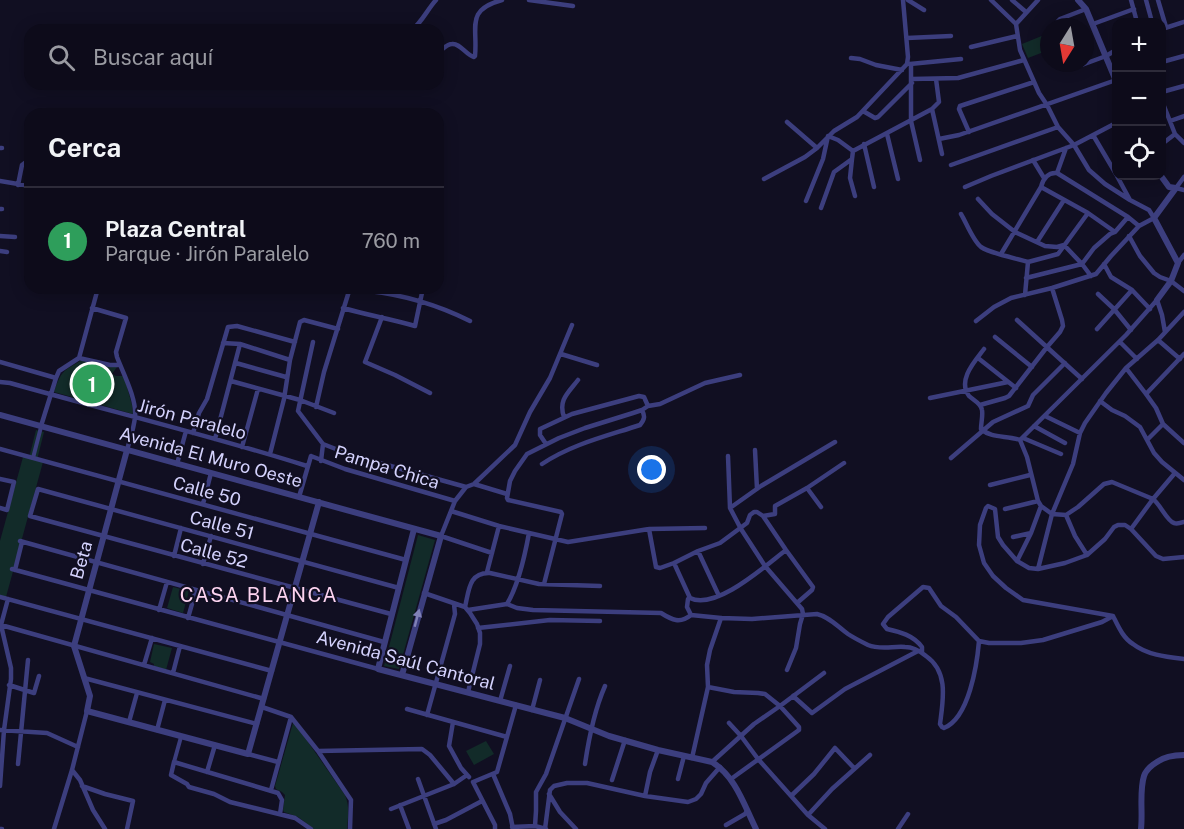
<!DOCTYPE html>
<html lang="es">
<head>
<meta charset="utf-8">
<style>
	body { margin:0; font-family:"Public Sans",sans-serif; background:#1b1927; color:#f1f3f6 }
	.controls { position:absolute; right:18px; top:18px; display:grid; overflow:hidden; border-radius:12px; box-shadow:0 3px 15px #0003 }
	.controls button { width:54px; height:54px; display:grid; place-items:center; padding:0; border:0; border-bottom:2px solid #2d2b39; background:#0d0b1a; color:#f1f3f6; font:30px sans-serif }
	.compass { position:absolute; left:1040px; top:18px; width:54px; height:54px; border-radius:50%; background:#0d0b1a; box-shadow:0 3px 15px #0003; rotate:191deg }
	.you { position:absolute; left:652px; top:470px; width:21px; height:21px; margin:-15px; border:4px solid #fff; border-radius:50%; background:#1a73e8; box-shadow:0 0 0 9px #1a73e833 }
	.badge { display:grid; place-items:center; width:39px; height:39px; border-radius:50%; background:#0f766e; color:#fff; font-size:20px; font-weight:700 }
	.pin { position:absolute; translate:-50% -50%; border:3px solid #fff; box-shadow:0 2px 6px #0006 }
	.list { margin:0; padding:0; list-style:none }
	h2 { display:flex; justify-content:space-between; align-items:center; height:78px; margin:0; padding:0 24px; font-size:26px }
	h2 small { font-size:20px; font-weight:400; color:#9a9ba2 }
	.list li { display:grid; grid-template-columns:39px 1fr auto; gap:18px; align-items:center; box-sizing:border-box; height:108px; padding:0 24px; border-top:2px solid #2d2b39 }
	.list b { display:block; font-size:22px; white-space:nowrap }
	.list p { margin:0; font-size:20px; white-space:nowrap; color:#9a9ba2 }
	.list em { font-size:20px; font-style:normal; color:#9a9ba2 }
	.icon { flex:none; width:33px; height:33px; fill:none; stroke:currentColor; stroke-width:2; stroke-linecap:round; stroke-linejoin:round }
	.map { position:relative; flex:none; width:1184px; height:829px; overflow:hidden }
	.search { position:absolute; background:#0d0b1a; box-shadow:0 3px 15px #0003; left:24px; top:24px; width:420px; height:66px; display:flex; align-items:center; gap:15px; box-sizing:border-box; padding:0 21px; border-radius:18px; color:#9a9ba2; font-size:22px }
	.panel { position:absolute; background:#0d0b1a; box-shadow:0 3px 15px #0003; left:24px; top:108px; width:420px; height:186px; border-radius:18px }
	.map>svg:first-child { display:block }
	.green { fill:#122b29 }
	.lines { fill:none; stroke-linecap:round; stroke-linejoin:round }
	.pedestrian { stroke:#3c3e7e; stroke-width:4 }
	.minor { stroke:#3c3e7e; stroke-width:4.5 }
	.tertiary { stroke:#3c3e7e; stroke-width:6 }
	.oneway { fill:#8081b7 }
	.labels { text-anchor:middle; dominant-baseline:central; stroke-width:4.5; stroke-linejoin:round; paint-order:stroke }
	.street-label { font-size:18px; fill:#d4d2fd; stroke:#110f22 }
	.neighbourhood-label { font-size:20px; letter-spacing:1.5px; fill:#fdd4f0; stroke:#110f22 }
</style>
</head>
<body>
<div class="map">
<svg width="1184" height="829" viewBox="0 0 1184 829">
	<rect width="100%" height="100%" fill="#110f22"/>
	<path class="green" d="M1049 33V50L1028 58 1022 44Z
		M82 360 117 367 112 374 116 376H124L132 405 133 414 54 392C61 371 63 371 82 360Z
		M36 430 44 432 37 460 43 462 6 597 0 595V541L23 457 29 458Z
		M418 535 435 540 399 669 384 666Z
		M173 587 189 591 183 613 167 608Z
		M154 644 172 648 166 670 154 666V664L150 662Z
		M294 722 345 795C350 807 348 817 347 829H314L298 817 284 812 283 810 285 795 282 792 276 789 275 786 293 723Z
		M486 741 494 754 474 765 466 751Z"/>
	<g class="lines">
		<path class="pedestrian" d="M33 458 41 427
			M174 762 181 737"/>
		<path class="minor" d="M529 0 573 6
			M908 0 924 10
			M1012 0 1026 12
			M1131 0 1137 22
			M1146 0 1152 22
			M1158 0 1166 27
			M1016 24 1038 0
			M1093 24 1134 9
			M1059 27 1058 21 1060 19 1086 9
			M1162 29 1184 22
			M412 30C422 22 427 10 436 0
			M907 38 951 36
			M971 47 1017 36
			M438 52C442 50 447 44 452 44 460 43 466 55 474 57L475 56C478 27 465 10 502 0
			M851 58 860 59 876 65 902 70
			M1162 62 1184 56
			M1074 63 1076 66H1079L1106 56 1116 50
			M910 64 961 59
			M911 64V121L920 160
			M912 79 958 78 1024 60
			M1162 92 1184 86
			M1162 101 1175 134 1184 143
			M932 109 942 154
			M863 111 875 118 878 117 912 83
			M1170 121 1184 116
			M787 122 817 148
			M969 132 959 109 960 106 1034 82
			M887 134 898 179
			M1093 135 1116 174
			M939 139 959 135 1116 80
			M864 144 874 187
			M1162 144 1175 134
			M0 148H2
			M853 151 932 109 939 102 936 79
			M852 159 850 178 855 196
			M1033 160 1044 178
			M951 165 1058 127
			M1057 173 1066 148
			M1117 176 1130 200
			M1184 177 1176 188 1184 190
			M764 179 805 157 817 148 834 131 857 117 907 64 908 57 903 0
			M0 181 30 186
			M18 185 22 165 26 162H30
			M965 187 991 176 1074 145 1116 123
			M978 199 992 214 1015 232 1045 246 1057 247 1064 245 1082 264 1091 276
			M806 201 823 159 828 136 838 140 853 151 852 159 834 172 821 208
			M0 209H2
			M961 214C966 222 973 241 981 247 992 254 1015 258 1028 262L1025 295
			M1115 232 1088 213 1041 187C1043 179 1048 172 1057 173L1128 217 1139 226
			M0 236 15 237
			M1129 236 1140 256 1154 273 1160 277 1171 281 1184 291
			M1037 242 1064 200
			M0 251 7 252
			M1001 254 1041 187
			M1028 262 1058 254 1088 213
			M1178 263 1184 255
			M1104 264 1111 277 1132 290 1150 309
			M1026 278 1082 264 1094 248 1110 234 1115 232 1128 217
			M369 291C404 295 438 305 470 321
			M1098 294 1114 309 1131 330
			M1157 300 1162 315 1165 332
			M92 308 126 318 116 352 117 357C123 373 137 399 135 417 134 428 130 439 127 450
			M343 308C367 315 391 319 415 326L423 288
			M382 317 365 362 395 375 430 393
			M1017 320 1082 379
			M976 321 994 307 1011 298 1052 288 1096 274 1111 256 1139 226 1154 218 1149 210 1130 200 1105 184 1089 170 1074 145 1058 127 1047 105 1039 93 1020 50 1016 24 991 0
			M1097 329 1132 290
			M995 337 1032 367
			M1158 340 1180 359
			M313 342 298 411 323 444 351 455 466 487
			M1120 342 1137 359
			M223 343 240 344 290 360
			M984 349C975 361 957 380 969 396 973 400 981 403 982 410 983 416 981 423 981 429 992 439 1007 435 1020 440L1027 457 1038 501 1041 506 1052 514 1066 515 1078 507 1104 484 1112 482 1153 499C1160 504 1167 521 1174 523 1176 524 1181 523 1184 522
			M561 354 597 365
			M79 358 110 365H120
			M978 358 1016 388
			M0 362 56 378
			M236 363 286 377
			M1126 368 1146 394 1156 408 1163 424 1184 443
			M231 381 300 400 334 413
			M0 382 10 383C109 411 209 435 307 466
			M1146 394 1184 354
			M930 398 1008 382
			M1100 401 1112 410 1125 416 1140 427 1154 453 1162 462 1184 480
			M980 405 1005 398 1009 396 1047 347 1060 332 1063 326 1062 320 1052 288
			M316 407 324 372 350 288
			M1045 416 1080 433
			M564 417C558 400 568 393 578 380
			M41 426 56 378 59 371 79 358 98 288
			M1034 426 1065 443
			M193 433 199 413 207 399 228 327 237 326 295 342
			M1023 438 1061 454
			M215 439 240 344
			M1148 439 1163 424
			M1020 440 1126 335 1157 300
			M546 444 540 435V429L572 414 639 396 644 397 648 406
			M242 447 258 389
			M0 449 406 560
			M755 450 757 489
			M270 454 284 399 290 360 300 322 304 320 338 329
			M728 456 730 508
			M951 458 993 422 1028 406 1033 395 1065 363
			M321 461 323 444
			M177 464 186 431
			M542 464C572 444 607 436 640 425 645 419 645 416 642 410
			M0 479 14 482 7 510 0 508
			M474 484 507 494
			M990 485 1030 475
			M807 488 821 507
			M299 497 311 456 345 469 455 501
			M203 504 211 473
			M1005 509 1038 501
			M451 511 499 526 568 542 649 529 705 528
			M1066 515 1075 536 1087 555
			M763 516 786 550 813 587 812 590 797 603
			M649 529 656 567 660 568 674 563 698 551 720 543 747 523 750 515 754 512H757L763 516 775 514V506L807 488 844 463
			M1131 529 1153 499 1175 473
			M1013 537 1031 533
			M20 541 384 642
			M698 551 719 596
			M492 553 441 536 455 501 466 487 474 484 515 445 530 412 550 378 572 325
			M174 556 181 528
			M1017 561 1031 533 1041 506
			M674 563 690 598C716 611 766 565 786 550
			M203 564 211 536
			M12 569 378 669
			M1038 569 1052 514 1073 464 1080 433 1085 423 1106 393 1126 368 1158 340 1184 312
			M15 570 22 542
			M487 572 499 526
			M544 584 562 514 561 512 508 500 507 498 510 481 515 471 527 454 559 438 585 428 633 413 642 410 648 406 660 404 705 383 740 375
			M424 593 465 607 470 613 477 624 480 633V644L468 692
			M0 597 272 671
			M690 598 688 599 687 607 691 615 721 618 752 619 817 614C830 617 838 627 848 634 854 638 862 642 868 645 880 650 893 646 905 647 913 647 920 651 926 656 949 672 943 700 940 724L942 727 944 728C969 718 977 665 979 641
			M507 604C519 584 525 555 529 533
			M465 607C469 590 469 572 490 573L539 584 600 586
			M159 610 167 582
			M468 610 507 604 517 608 533 610 661 613C672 620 680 624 691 615
			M391 614 30 516 38 489 399 588
			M1113 616 1023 600 1006 588 993 576 984 563 979 545 980 525 986 508 988 506 995 509 998 537 1003 545 1017 561 1029 568 1038 569 1065 563 1087 555 1105 539 1114 527 1118 525H1125L1131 529 1156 556 1163 559 1184 557
			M1113 616C1118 626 1123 638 1133 644 1147 655 1167 657 1184 659
			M188 618 196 590
			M1 625 264 699
			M478 628 550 620 600 621
			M922 653V647C913 635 900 632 887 629L883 624 888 617 923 587 929 588 941 606 956 617 979 641 989 643H1021L1043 640 1102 622 1113 616
			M144 665 152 638
			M787 670 796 648 800 624 803 614 802 609 765 566 741 529 730 508 761 486 835 442
			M173 673 180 646
			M84 678 257 724
			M9 685 34 693 39 676
			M708 687 734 692 758 693 765 694 780 706 799 727V730L731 779
			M793 696 812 713 845 689 918 651
			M500 701 510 666
			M262 707 291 717 318 751 351 800 350 829
			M407 709 507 737
			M532 710 540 680
			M427 715 455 614 454 604
			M129 722 137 693
			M453 722 449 746 461 768 469 777
			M729 723 741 736 758 759 808 815 832 789 870 755
			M0 730 47 733 78 747
			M157 730 165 700
			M318 751 422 749 430 755 454 784
			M248 754 278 762
			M692 758 708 687 707 665 710 650 721 618
			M712 762 754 724 780 706 824 673
			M18 764 28 660
			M585 764C589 737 594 711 605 686
			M72 770 80 780 93 810 105 829
			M207 772 215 745
			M493 774 510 814 513 829
			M418 779 436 829
			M678 779 684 756
			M612 780 625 740
			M0 786 4 730 11 679V668L1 625 8 599
			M82 786 105 794 133 801 127 829
			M271 790 291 717
			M549 794 560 812 576 829
			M645 796 650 772 658 750
			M791 796 814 774 835 748 854 768
			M400 805 409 829
			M391 809 454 784 467 775
			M280 814 282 800 278 793 174 762 171 775 187 784 189 787 214 794 230 802 295 818 311 829
			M808 815 825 829
			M434 824 446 820 482 801
			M726 825 745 814 747 811
			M535 826 536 811V792L546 774 579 679
			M512 827 535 826 546 829
			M0 829H2
			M54 829 72 770 87 711
			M495 829V825L473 782 497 772 516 705
			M545 829 550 790 554 786 567 783H587L645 796 688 802 696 799 701 794 706 783 720 767
			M898 829 908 814"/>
		<path class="tertiary" d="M1078 0 1086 9 1116 81
			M1157 300 1171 281 1178 263 1154 218 1176 188 1169 187 1161 176
			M0 415 441 536 402 675
			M127 450 74 646 90 696 87 711 248 754 319 502
			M414 529 378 669 565 718 609 736 658 750 712 762C736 777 744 805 756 829
			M1141 829C1143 812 1139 792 1144 776 1146 770 1152 765 1157 762 1165 756 1174 755 1184 755"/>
	</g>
	<defs><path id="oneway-solid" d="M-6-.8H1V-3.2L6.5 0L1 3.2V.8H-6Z" transform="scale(1.5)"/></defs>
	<use class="oneway" href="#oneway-solid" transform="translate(417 618) rotate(-75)"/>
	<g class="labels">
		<g class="street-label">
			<text transform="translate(192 419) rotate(15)">Jirón Paralelo</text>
			<text transform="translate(211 457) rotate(15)">Avenida El Muro Oeste</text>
			<text transform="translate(387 467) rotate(17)">Pampa Chica</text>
			<text transform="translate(207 491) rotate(15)">Calle 50</text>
			<text transform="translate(222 525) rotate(15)">Calle 51</text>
			<text transform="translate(214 553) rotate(15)">Calle 52</text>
			<text transform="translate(81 560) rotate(-74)">Beta</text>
			<text transform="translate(406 660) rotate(15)">Avenida Saúl Cantoral</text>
		</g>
		<g class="neighbourhood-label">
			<text x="259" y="595">CASA BLANCA</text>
		</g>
	</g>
</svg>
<div class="controls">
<button>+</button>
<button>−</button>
<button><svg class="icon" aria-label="locate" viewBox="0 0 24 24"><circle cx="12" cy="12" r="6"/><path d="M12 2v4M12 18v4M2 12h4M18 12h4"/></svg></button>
</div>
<svg class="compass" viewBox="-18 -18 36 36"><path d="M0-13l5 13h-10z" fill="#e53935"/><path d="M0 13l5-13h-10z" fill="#9a9ba2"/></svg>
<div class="you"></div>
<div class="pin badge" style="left:92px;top:384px;background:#2e9e5b">1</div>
<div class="search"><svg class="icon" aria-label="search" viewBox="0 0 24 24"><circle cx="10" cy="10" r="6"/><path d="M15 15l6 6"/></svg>Buscar aquí</div>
<section class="panel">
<h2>Cerca<small></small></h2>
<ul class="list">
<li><span class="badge" style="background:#2e9e5b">1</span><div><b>Plaza Central</b><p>Parque · Jirón Paralelo</p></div><em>760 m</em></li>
</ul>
</section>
</div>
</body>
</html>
